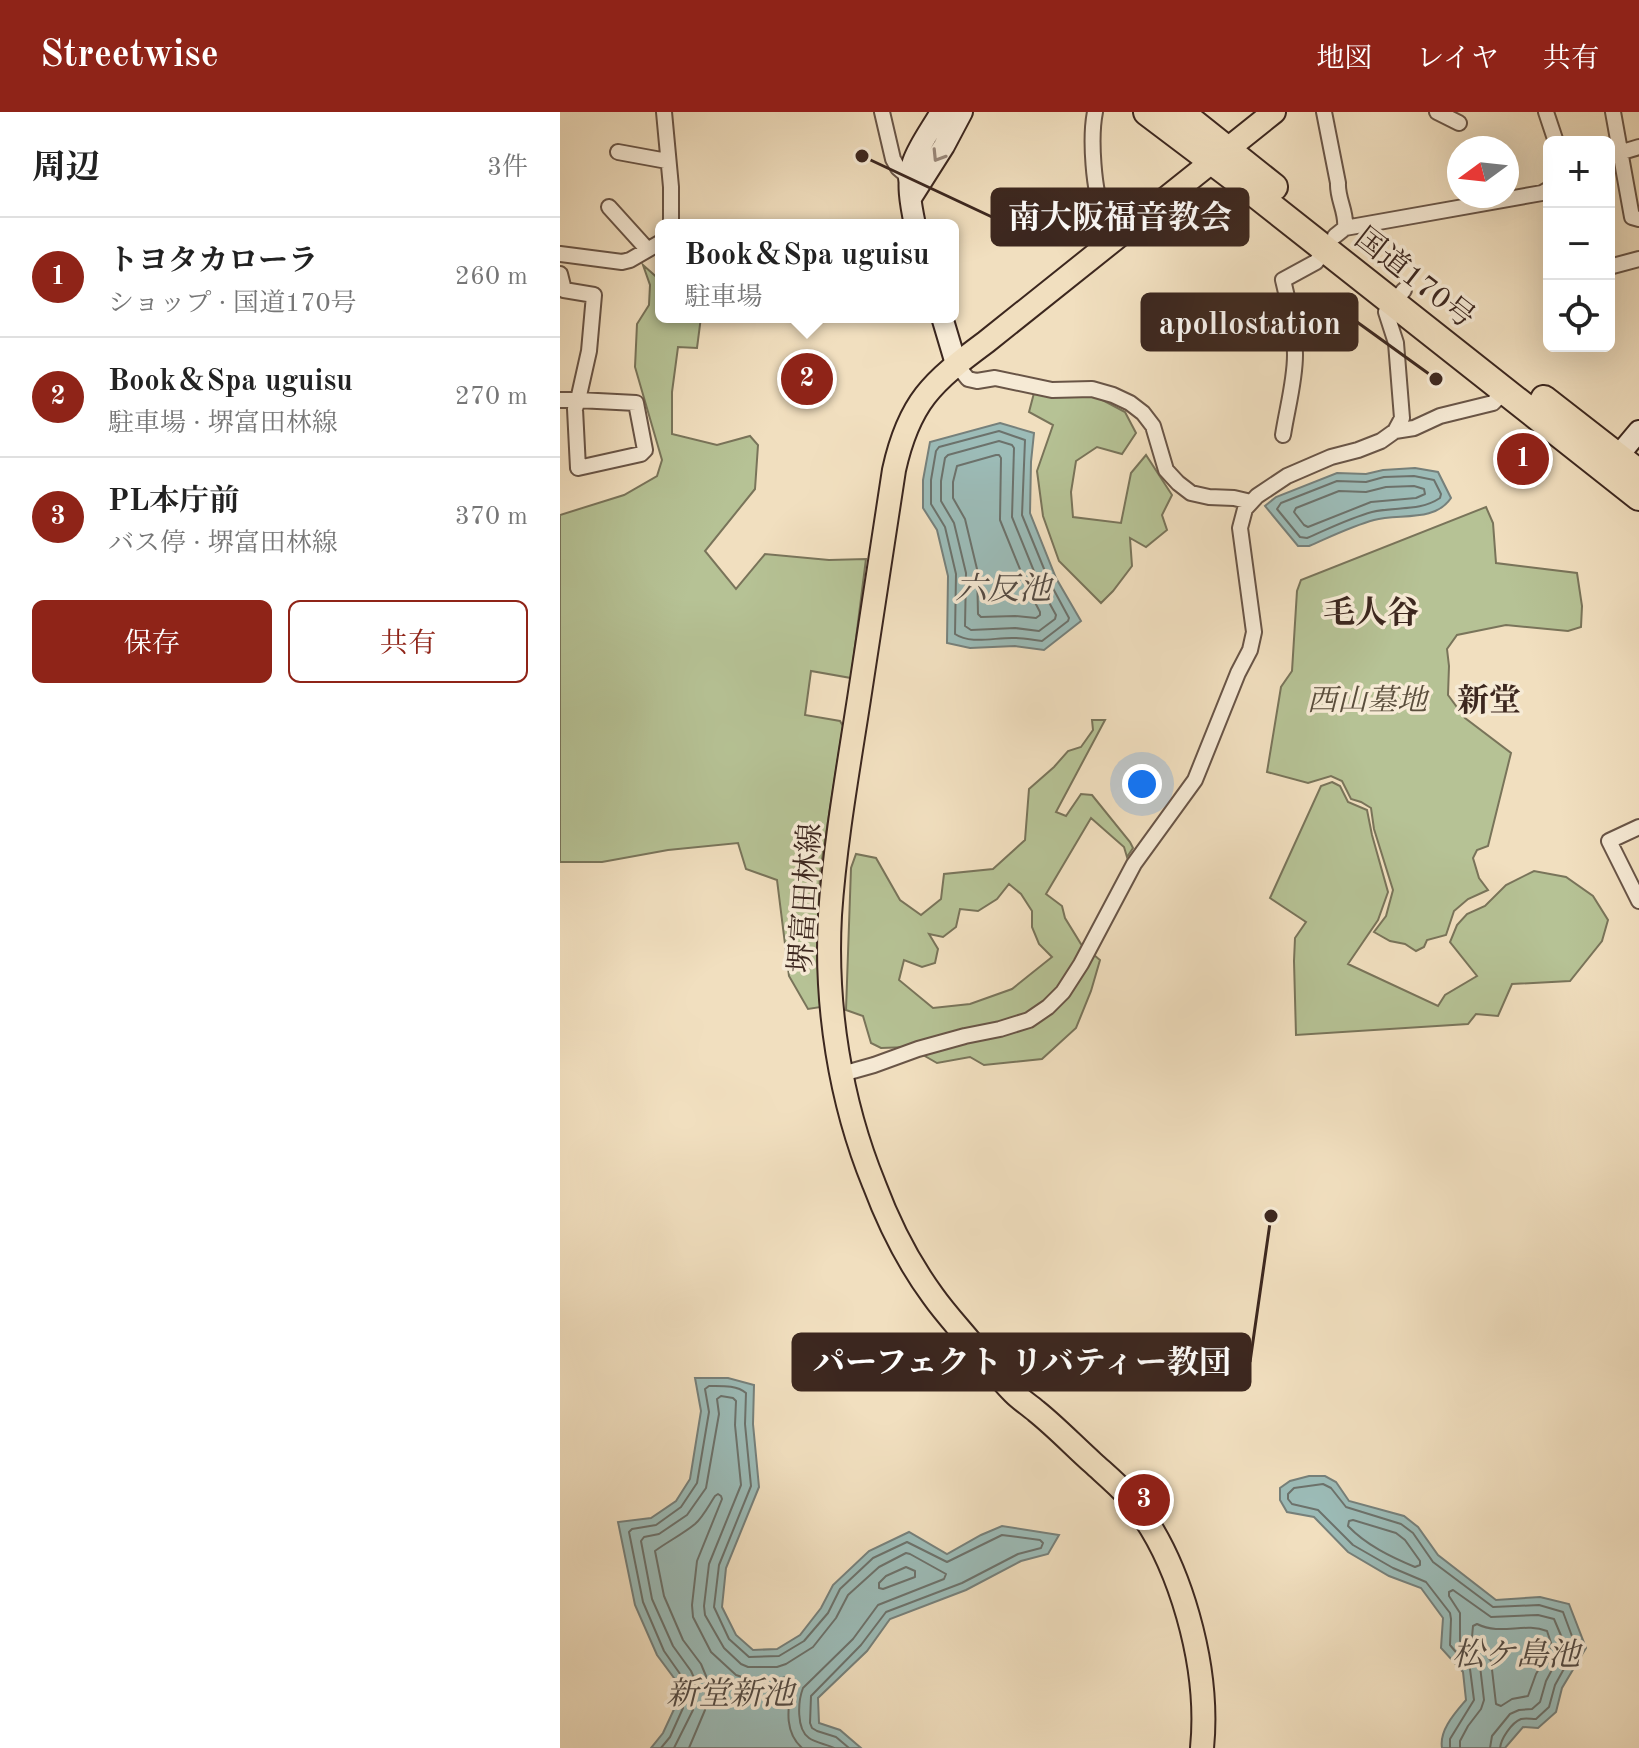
<!DOCTYPE html>
<html lang="ja">
<head>
<meta charset="utf-8">
<style>
	body { margin:0; font-family:"Old Standard TT","Noto Serif JP",serif; background:#f6f6f6; color:#222 }
	.controls { position:absolute; right:24px; top:24px; display:grid; overflow:hidden; border-radius:12px; box-shadow:0 8px 32px #0002 }
	.controls button { width:72px; height:72px; display:grid; place-items:center; padding:0; border:0; border-bottom:2px solid #e0e0e0; background:#fff; color:#222; font:40px sans-serif }
	.compass { position:absolute; left:887px; top:24px; width:72px; height:72px; border-radius:50%; background:#fff; box-shadow:0 8px 32px #0002; rotate:255deg }
	.you { position:absolute; left:582px; top:672px; width:28px; height:28px; margin:-20px; border:6px solid #fff; border-radius:50%; background:#1a73e8; box-shadow:0 0 0 12px #1a73e833 }
	.badge { display:grid; place-items:center; width:52px; height:52px; border-radius:50%; background:#8f2418; color:#fff; font-size:26px; font-weight:700 }
	.pin { position:absolute; translate:-50% -50%; border:4px solid #fff; box-shadow:0 2px 8px #0006 }
	.popup { position:absolute; left:95px; top:107px; width:304px; height:104px; box-sizing:border-box; display:grid; place-content:center; border-radius:12px; background:#fff; filter:drop-shadow(0 2px 6px #0005); font-size:26px; white-space:nowrap; color:#767676 }
	.popup b { font-size:30px; color:#222 }
	.popup::after { content:''; position:absolute; left:50%; top:100%; margin-left:-16px; border:16px solid transparent; border-top-color:#fff }
	.list { margin:0; padding:0; list-style:none }
	h2 { display:flex; justify-content:space-between; align-items:center; height:104px; margin:0; padding:0 32px; font-size:34px }
	h2 small { font-size:26px; font-weight:400; color:#767676 }
	.list li { display:grid; grid-template-columns:52px 1fr auto; gap:24px; align-items:center; box-sizing:border-box; height:120px; padding:0 32px; border-top:2px solid #e0e0e0 }
	.list b { display:block; font-size:30px; white-space:nowrap }
	.list p { margin:0; font-size:26px; white-space:nowrap; color:#767676 }
	.list em { font-size:26px; font-style:normal; color:#767676 }
	.actions { display:flex; gap:16px; padding:24px 32px }
	.actions a { flex:1; padding:18px 0; border:2px solid #8f2418; border-radius:12px; text-align:center; font-size:28px; color:#8f2418 }
	.actions .main { background:#8f2418; color:#fff }
	.icon { flex:none; width:44px; height:44px; fill:none; stroke:currentColor; stroke-width:2; stroke-linecap:round; stroke-linejoin:round }
	.map { position:relative; flex:none; width:1079px; height:1636px; overflow:hidden }
	header { display:flex; align-items:center; gap:48px; box-sizing:border-box; height:112px; padding:0 40px; background:#8f2418; color:#fff }
	header strong { font-size:38px }
	nav { display:flex; gap:44px; margin-inline-start:auto; font-size:28px }
	main { display:flex }
	aside { flex:1; background:#fff }
	.map>svg:first-child { display:block }
	.green { fill:#b6c295; stroke:#79745a; stroke-width:2; fill-rule:evenodd }
	.water { fill:#9cbcb8; stroke:#76807b; stroke-width:2 }
	.lines { fill:none; stroke-linecap:round; stroke-linejoin:round }
	.shore { stroke:#6c726c; stroke-width:2 }
	.street-casing { stroke:#695547; stroke-width:18 }
	.secondary-casing { stroke:#3c271f; stroke-width:24 }
	.primary-casing { stroke:#3c271f; stroke-width:26 }
	.highway-casing { stroke:#3c271f; stroke-width:30 }
	.street { stroke:#f6ead5; stroke-width:14 }
	.secondary { stroke:#f6ead5; stroke-width:20 }
	.primary { stroke:#f1dfbf; stroke-width:22 }
	.highway { stroke:#f1dfbf; stroke-width:26 }
	.oneway { stroke:#99887a }
	.labels { text-anchor:middle; dominant-baseline:central; stroke-width:7; stroke-linejoin:round; paint-order:stroke }
	.street-label { font-size:30px; fill:#3c271f; stroke:#f6ead5 }
	.park-label { font-size:30px; font-style:italic; fill:#5a4e3c; stroke:#f6ead5 }
	.water-label { font-size:32px; font-style:italic; fill:#544c45; stroke:#f6ead5 }
	.neighbourhood-label { font-size:32px; font-weight:bold; fill:#3c271f; stroke:#f6ead5 }
	.leader { fill:none; stroke:#3c271f; stroke-width:3 }
	.callout-dot { fill:#3c271f; stroke:#f6ead5; stroke-width:3 }
	.callout { fill:#3c271f; stroke:#3c271f; stroke-width:3 }
	.callout-label { font-size:32px; text-anchor:middle; font-weight:bold; fill:#fff }
</style>
</head>
<body>
<header>
<strong>Streetwise</strong>
<nav><a>地図</a><a>レイヤ</a><a>共有</a></nav>
</header>
<main>
<aside>
<h2>周辺<small>3件</small></h2>
<ul class="list">
<li><span class="badge">1</span><div><b>トヨタカローラ</b><p>ショップ · 国道170号</p></div><em>260 m</em></li>
<li><span class="badge">2</span><div><b>Book＆Spa uguisu</b><p>駐車場 · 堺富田林線</p></div><em>270 m</em></li>
<li><span class="badge">3</span><div><b>PL本庁前</b><p>バス停 · 堺富田林線</p></div><em>370 m</em></li>
</ul>
<div class="actions"><a class="main">保存</a><a>共有</a></div>
</aside>
<div class="map">
<svg width="1079" height="1636" viewBox="0 0 1079 1636">
	<rect width="100%" height="100%" fill="#f1dfbf"/>
	<filter id="stains"><feTurbulence type="fractalNoise" baseFrequency=".0025" numOctaves="4"/><feColorMatrix values="0 0 0 0 .2 0 0 0 0 .09 0 0 0 0 .02 0 0 0 .5 -.17"/></filter>
	<radialGradient id="worn" r=".72"><stop offset=".6" stop-color="#630" stop-opacity="0"/><stop offset="1" stop-color="#630" stop-opacity=".3"/></radialGradient>
	<path class="green" d="M83 153 101 169V205H141L137 236 118 235 112 280V322L157 333 190 324 198 333 195 377 145 439 176 477 205 442 269 448 306 447 291 566 251 559 245 603 280 609 283 614 260 760 257 847 261 895 248 897 229 864 217 768 186 757 178 731 108 738 42 750H0V403L64 383 97 364 102 348 75 255 77 212 89 193 90 173Z
		M474 281 535 284 565 300 576 321 562 342 537 335 516 349 511 380 513 405 561 411 571 361 586 343 612 383 602 403 607 418 586 435 570 426 572 454 553 479 541 491 499 449 483 404 477 359 493 313 469 300Z
		M926 395 933 411 936 451 1017 461 1022 494 1021 515 1008 519 946 513 897 523 887 537 889 554 888 583 905 606 951 641 928 734 917 738 913 746 919 766 928 778 908 787 894 799 886 823 867 828 864 835 856 839 845 832 830 829 814 820 826 804 833 778 814 717 811 696 801 690 791 687 782 669 771 664 748 671 707 660 721 575 732 559 737 479 741 468Z
		M532 608H545L496 700 506 704 521 682 532 683 570 730 573 736 567 745 564 735 531 706 486 782 502 794 505 806 521 832 540 848 531 879 516 916 482 947 424 953 410 945 377 951 349 935 321 936 311 931 303 904 286 898 291 756 296 742 316 746 340 788 361 803 381 787 384 762 433 757 465 728 469 677 494 655 508 639 521 635 533 618ZM449 772 461 782 472 799V815L479 832 492 845 452 877 410 892 373 896 339 868 344 848 362 855 375 851 378 837 369 822 383 825 396 815 400 797 418 799 437 787Z
		M772 670 780 674 788 690 807 698 812 723 828 780 818 808 788 852 878 894 885 883 917 864 890 830 897 813 907 802 925 794 946 773 974 759 1006 765 1033 784 1048 808 1042 829 1010 869 952 872 938 904 916 902 908 912 736 923 734 849 735 826 746 810 710 786 761 674Z"/>
	<path class="water" d="M440 311 474 321 471 350 470 401 496 466 521 509 484 538 455 534 410 536 387 531 388 464 377 418 363 396V368L370 330Z
		M855 356 878 360 891 386C874 411 839 401 814 408 792 414 770 425 749 434H738L705 394 716 385 777 361 806 362 823 358Z
		M135 1266H168L194 1273 193 1312 199 1375 166 1456 162 1495 176 1523 193 1538 217 1537 240 1523 261 1496 273 1473 309 1439 349 1420 387 1442 421 1423 442 1414 499 1423 488 1442 461 1449 406 1478 330 1507 307 1539 258 1586 259 1611 280 1618 301 1636H91L103 1621 116 1593 117 1570 97 1543 75 1493 58 1410 91 1406 116 1389 130 1367 141 1299Z
		M749 1364H765L776 1370 789 1389 844 1404 858 1415 878 1443 936 1488 980 1485 1009 1492 1026 1536 1002 1576 996 1600 978 1616 963 1615 945 1636H882C879 1618 895 1601 906 1588L903 1560 881 1536 883 1506 861 1476 829 1464 788 1440 754 1405 727 1400 720 1388V1376L730 1369Z"/>
	<g class="lines">
		<path class="shore" d="M439 319 465 328 462 403 489 469 509 506 508 509 482 529C473 528 464 526 455 526 436 525 411 533 395 522L396 462 385 415 371 392V368L376 339 379 335Z
			M439 329 452 333 454 336 452 405 480 474 496 503 495 507 479 519 455 516 411 518 405 514 406 461 394 411 381 389V369L385 346 388 343Z
			M436 343H439L441 346 440 408 468 477 480 500V503L476 506 455 504 421 505 418 502 417 457 405 407 393 386V370L397 354Z
			M854 364 874 368 881 382 880 386C859 400 836 394 812 400 790 406 768 417 747 426L740 425 717 397 721 391 777 369 806 370 824 365Z
			M854 374 864 377 865 382 856 386 811 390 748 415 744 413 734 400 736 396 779 379 806 380 826 375Z
			M793 1408 836 1421 845 1428 860 1449V1453L855 1455C831 1445 806 1433 788 1414L789 1409Z
			M346 1455 355 1459V1465L323 1477 319 1476V1471L326 1464Z
			M917 1512C941 1524 964 1510 987 1519L992 1534 976 1562 968 1584 952 1587 941 1594 936 1592 931 1549 912 1525 913 1514Z
			M101 1636 110 1625 123 1596 125 1569 104 1539 83 1490 69 1420 72 1417 96 1413 121 1395 137 1371 149 1300 145 1277 149 1274C162 1274 177 1273 186 1281L185 1312 191 1374 159 1453 154 1495 169 1527 189 1545 219 1544 244 1529 268 1501 280 1477 313 1446 347 1430 387 1450 442 1423 480 1428 483 1431 481 1436 458 1442 402 1471 326 1500 301 1533 251 1584 250 1611 252 1616 257 1619 276 1625 289 1636
			M114 1636 133 1598 135 1568 131 1559 113 1534 92 1487 81 1429 84 1425 99 1422 127 1403 146 1376 159 1302 157 1287 161 1284 173 1286 176 1289 175 1313 181 1373 149 1452 144 1494 145 1503 164 1536 181 1552 188 1555H217L226 1552 253 1535 276 1506 288 1483 319 1455 346 1441 350 1442 386 1462 384 1467 318 1493 293 1527 243 1576C238 1589 236 1617 249 1626 256 1631 266 1632 274 1636
			M129 1636 145 1598 146 1564 141 1552 123 1528 104 1484 95 1439C107 1430 123 1422 135 1412 143 1405 149 1393 155 1384L158 1382 161 1384 162 1387 137 1449 132 1493 133 1505 151 1540 176 1563 191 1568 219 1567 229 1564 232 1566C230 1589 221 1617 242 1636
			M890 1636V1627L914 1588 910 1557 890 1533 891 1507 890 1501 866 1470 833 1456 793 1433 758 1398 732 1392 728 1387V1382L734 1376 763 1372 771 1376 786 1395 841 1412 853 1421 873 1450 933 1495 979 1493 1003 1500 1016 1535 995 1573 989 1595 976 1607C971 1607 966 1606 961 1607 951 1611 941 1627 940 1636
			M900 1636V1629L908 1614 921 1597 924 1588 920 1554 900 1529V1501L889 1484V1480L893 1478 931 1505 978 1503 994 1507 1005 1533 986 1569 980 1590 972 1597 959 1598 950 1602 932 1624 930 1636"/>
		<g class="street-casing">
			<path id="street" d="M104 0 111 75V113
				M322 0 333 47 338 56 345 62 348 74
				M535 0C530 25 533 80 544 103 547 111 554 118 559 125
				M764 0 778 71C777 87 787 100 785 116
				M877 0 899 11
				M986 0 996 30
				M1053 0 1072 105 1079 107
				M58 40 107 49
				M1049 44 1079 35
				M49 95 87 137
				M775 124 785 116 982 81 989 77
				M0 142 62 150 70 148 101 130
				M1049 155 1079 147
				M0 162 4 178 34 183 29 239 18 288H1
				M396 252 408 267 417 269 435 266 492 278 532 277 553 283 570 291 583 301 593 314 606 358 618 371 631 381 649 385 674 386 691 390
				M18 288 76 291 85 338 81 342 18 356 15 297Z
				M835 319 842 306 836 231 826 200 844 178
				M723 323C727 297 735 269 735 243 735 217 729 193 723 168L756 150 765 138
				M1079 715 1049 729 1079 789
				M282 962 314 953 358 937 405 924 440 917 469 908 488 895 503 880 521 852 574 752 635 668 678 561 690 538 694 520 680 416 685 397 697 384 727 364 771 345 798 338 821 329 835 319 854 316 880 304 933 291 945 279"/>
		</g>
		<g class="secondary-casing">
			<path id="secondary" d="M351 86 384 34 402 0
				M355 113C351 94 346 69 353 50 359 33 372 16 381 0
				M382 205 396 252
				M1048 356 1079 319"/>
		</g>
		<g class="primary-casing">
			<path id="primary" d="M642 1636C650 1556 621 1447 569 1385 558 1373 545 1362 533 1351 514 1334 496 1315 476 1299 469 1293 461 1288 454 1281 439 1266 426 1249 413 1233 400 1217 385 1201 373 1184 348 1150 329 1112 314 1072 280 989 265 893 270 803 275 731 288 658 299 587 311 511 322 434 334 358 349 290 372 270 426 230L714 0"/>
		</g>
		<g class="highway-casing">
			<path id="highway" d="M587 0 689 77 1079 385
				M620 0 714 75
				M984 287 1079 361"/>
		</g>
		<use href="#street" class="street"/>
		<use href="#secondary" class="secondary"/>
		<use href="#primary" class="primary"/>
		<use href="#highway" class="highway"/>
	</g>
	<defs><path id="oneway-chevron" d="M-2-3.5L2.5 0L-2 3.5" fill="none" stroke-width="1.6" stroke-linecap="round" stroke-linejoin="round" transform="scale(2)"/></defs>
	<use class="oneway" href="#oneway-chevron" transform="translate(378 44) rotate(122)"/>
	<g class="labels">
		<g class="street-label">
			<text transform="translate(854 167) rotate(38)">国道170号</text>
			<text transform="translate(247 786) rotate(-86)">堺富田林線</text>
		</g>
		<g class="park-label">
			<text x="807" y="590">西山墓地</text>
		</g>
		<g class="water-label">
			<text x="443" y="479">六反池</text>
			<text x="956" y="1545">松ケ島池</text>
			<text x="170" y="1584">新堂新池</text>
		</g>
		<g class="neighbourhood-label">
			<text x="811" y="503">毛人谷</text>
			<text x="929" y="591">新堂</text>
		</g>
	</g>
	<path class="leader" d="M302 44L432 105M876 267L797 210M711 1104L690 1250"/>
	<g class="callout-dot">
		<circle cx="302" cy="44" r="8"/>
		<circle cx="876" cy="267" r="8"/>
		<circle cx="711" cy="1104" r="8"/>
	</g>
	<g class="callout">
		<rect x="432" y="77" width="256" height="56" rx="8"/>
		<rect x="582" y="182" width="215" height="56" rx="8"/>
		<rect x="233" y="1222" width="457" height="56" rx="8"/>
	</g>
	<g class="callout-label">
		<text x="560" y="116">南大阪福音教会</text>
		<text x="690" y="222">apollostation</text>
		<text x="462" y="1261">パーフェクト リバティー教団</text>
	</g>
	<rect width="100%" height="100%" filter="url(#stains)"/>
	<rect width="100%" height="100%" fill="url(#worn)"/>
</svg>
<div class="controls">
<button>+</button>
<button>−</button>
<button><svg class="icon" aria-label="locate" viewBox="0 0 24 24"><circle cx="12" cy="12" r="6"/><path d="M12 2v4M12 18v4M2 12h4M18 12h4"/></svg></button>
</div>
<svg class="compass" viewBox="-18 -18 36 36"><path d="M0-13l5 13h-10z" fill="#e53935"/><path d="M0 13l5-13h-10z" fill="#767676"/></svg>
<div class="you"></div>
<div class="pin badge" style="left:963px;top:347px">1</div>
<div class="pin badge" style="left:247px;top:267px">2</div>
<div class="popup"><b>Book＆Spa uguisu</b>駐車場</div>
<div class="pin badge" style="left:584px;top:1388px">3</div>
</div>
</main>
</body>
</html>
